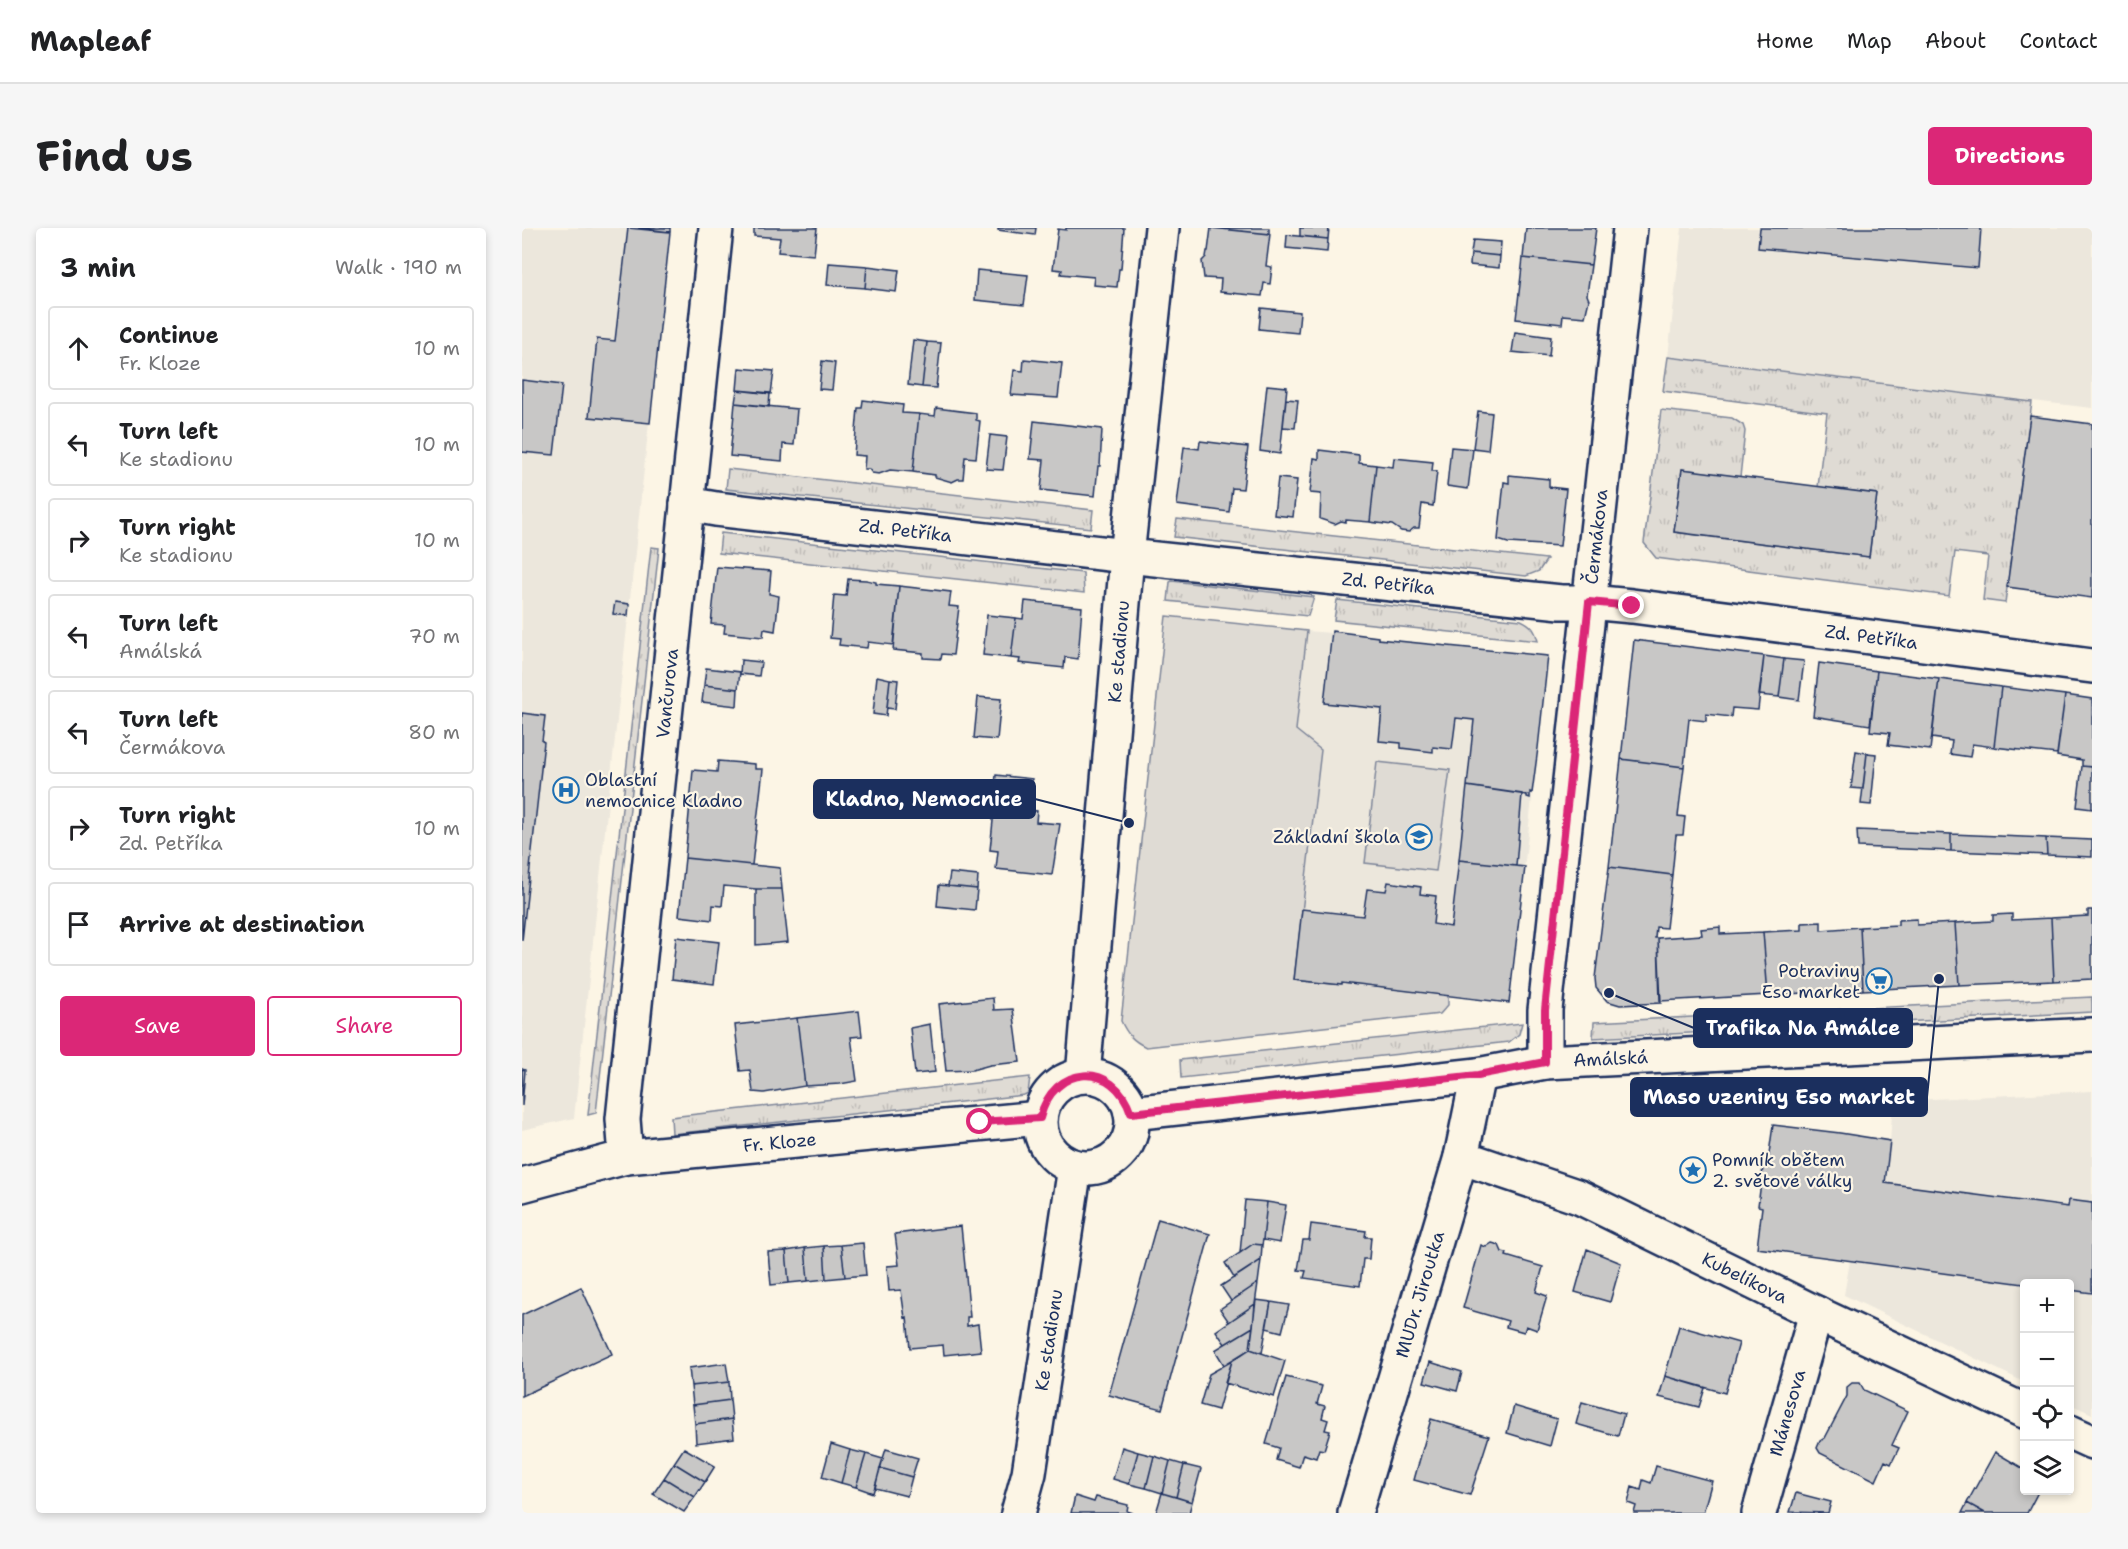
<!DOCTYPE html>
<html lang="en">
<head>
<meta charset="utf-8">
<style>
	body { margin:0; font-family:"Shantell Sans",sans-serif; background:#f6f6f6; color:#202124 }
	.controls { position:absolute; right:18px; bottom:18px; display:grid; overflow:hidden; border-radius:6px; box-shadow:0 3px 9px #0003 }
	.controls button { width:54px; height:54px; display:grid; place-items:center; padding:0; border:0; border-bottom:2px solid #e0e0e0; background:#fff; color:#202124; font:30px sans-serif }
	.stop { position:absolute; width:18px; height:18px; margin:-14px; border:4px solid #db2777; border-radius:50%; background:#fff }
	.stop.end { background:#db2777; border-color:#fff; box-shadow:0 2px 6px #0008 }
	.list { margin:0; padding:0; list-style:none }
	h2 { display:flex; justify-content:space-between; align-items:center; height:78px; margin:0; padding:0 24px; font-size:26px }
	h2 small { font-size:20px; font-weight:400; color:#757577 }
	.list li { display:grid; grid-template-columns:39px 1fr auto; gap:18px; align-items:center; box-sizing:border-box; height:84px; margin:0 12px 12px; padding:0 12px; border:2px solid #e0e0e0; border-radius:6px }
	.list b { display:block; font-size:22px; white-space:nowrap }
	.list p { margin:0; font-size:20px; white-space:nowrap; color:#757577 }
	.list em { font-size:20px; font-style:normal; color:#757577 }
	.actions { display:flex; gap:12px; padding:18px 24px }
	.actions a { flex:1; padding:14px 0; border:2px solid #db2777; border-radius:6px; text-align:center; font-size:21px; color:#db2777 }
	.actions .main { background:#db2777; color:#fff }
	.icon { flex:none; width:33px; height:33px; fill:none; stroke:currentColor; stroke-width:2; stroke-linecap:round; stroke-linejoin:round }
	.map { position:relative; flex:none; width:1570px; height:1285px; overflow:hidden; border-radius:6px }
	header { display:flex; align-items:center; gap:36px; box-sizing:border-box; height:84px; padding:0 30px; background:#fff; border-bottom:2px solid #e0e0e0 }
	header strong { font-size:28px }
	nav { display:flex; gap:33px; margin-inline-start:auto; font-size:21px }
	.intro { display:flex; align-items:center; justify-content:space-between; box-sizing:border-box; height:144px; padding:0 36px }
	h1 { margin:0; font-size:42px }
	.button { padding:15px 27px; border-radius:6px; background:#db2777; color:#fff; font-size:21px; font-weight:700 }
	main { display:flex; gap:36px; padding:0 36px }
	aside { flex:1; background:#fff; border-radius:6px; box-shadow:0 3px 9px #0003 }
	.map>svg:first-child { display:block }
	.built { fill:#ece7dc }
	.grass { fill:url(#grass-tufts); stroke:#7d8599; stroke-width:1.5 }
	.park { fill:#dfdbd4; stroke:#7d8599; stroke-width:1.5 }
	.building { fill:#c8c7c6; stroke:#1b2f5e; stroke-width:1.5 }
	.lines { fill:none; stroke-linecap:round; stroke-linejoin:round }
	.minor-casing { stroke:#1b2f5e; stroke-width:38 }
	.minor { stroke:#fcf5e5; stroke-width:33 }
	.route { stroke:#db2777; stroke-width:8 }
	.labels { text-anchor:middle; dominant-baseline:central; stroke-width:4.5; stroke-linejoin:round; paint-order:stroke }
	.street-label { font-size:18px; fill:#1b2f5e; stroke:#fcf5e5 }
	.poi-label { font-size:18px; fill:#1b2f5e; stroke:#fcf5e5; text-anchor:start }
	.leader { fill:none; stroke:#1b2f5e; stroke-width:2 }
	.callout-dot { fill:#1b2f5e; stroke:#fcf5e5; stroke-width:2 }
	.callout { fill:#1b2f5e; stroke:#1b2f5e; stroke-width:2 }
	.callout-label { font-size:20px; text-anchor:middle; font-weight:bold; fill:#fff }
</style>
</head>
<body>
<header>
<strong>Mapleaf</strong>
<nav><a>Home</a><a>Map</a><a>About</a><a>Contact</a></nav>
</header>
<div class="intro"><h1>Find us</h1><a class="button">Directions</a></div>
<main>
<aside>
<h2>3 min<small>Walk · 190 m</small></h2>
<ul class="list">
<li><svg class="icon" aria-label="ahead" viewBox="0 0 24 24"><path d="M12 20V5M6 11l6-6 6 6"/></svg><div><b>Continue</b><p>Fr. Kloze</p></div><em>10 m</em></li>
<li><svg class="icon" aria-label="left" viewBox="0 0 24 24"><path d="M17 20v-9H6M10 6l-5 5 5 5"/></svg><div><b>Turn left</b><p>Ke stadionu</p></div><em>10 m</em></li>
<li><svg class="icon" aria-label="right" viewBox="0 0 24 24"><path d="M7 20v-9h11M14 6l5 5-5 5"/></svg><div><b>Turn right</b><p>Ke stadionu</p></div><em>10 m</em></li>
<li><svg class="icon" aria-label="left" viewBox="0 0 24 24"><path d="M17 20v-9H6M10 6l-5 5 5 5"/></svg><div><b>Turn left</b><p>Amálská</p></div><em>70 m</em></li>
<li><svg class="icon" aria-label="left" viewBox="0 0 24 24"><path d="M17 20v-9H6M10 6l-5 5 5 5"/></svg><div><b>Turn left</b><p>Čermákova</p></div><em>80 m</em></li>
<li><svg class="icon" aria-label="right" viewBox="0 0 24 24"><path d="M7 20v-9h11M14 6l5 5-5 5"/></svg><div><b>Turn right</b><p>Zd. Petříka</p></div><em>10 m</em></li>
<li><svg class="icon" aria-label="arrive" viewBox="0 0 24 24"><path d="M6 21V4h12l-3 4 3 4H6"/></svg><div><b>Arrive at destination</b></div></li>
</ul>
<div class="actions"><a class="main">Save</a><a>Share</a></div>
</aside>
<div class="map">
<svg width="1570" height="1285" viewBox="0 0 1570 1285">
	<defs>
		<pattern id="grass-tufts" width="24" height="20" patternUnits="userSpaceOnUse" patternTransform="scale(1.5)"><rect width="24" height="20" fill="#dfdbd4"/><path d="M3 7l-1-3M5 7V3M7 7l1-3M15 17l-1-3M17 17v-4M19 17l1-3" fill="none" stroke="#bfbcb8"/></pattern>
	</defs>
	<rect width="100%" height="100%" fill="#fcf5e5"/>
	<filter id="ink" filterUnits="userSpaceOnUse"><feTurbulence type="fractalNoise" baseFrequency=".0167" numOctaves="2"/><feDisplacementMap in="SourceGraphic" scale="12" xChannelSelector="R" yChannelSelector="G"/><feConvolveMatrix kernelMatrix="1 2 1 2 8 2 1 2 1" color-interpolation-filters="sRGB"/></filter>
	<g filter="url(#ink)">
		<path class="built" d="M0 0H148L52 890 0 902Z
			M1160 0H1570V180L1146 129Z
			M785 403 809 405 810 403 856 409V411L1026 428 987 775 939 770V768L772 752 792 579 774 502Z
			M1570 863V1186L1548 1176V1056H1502V1154L1322 1067 1328 1033 1235 1020 1240 979 1236 978 1241 939H1245L1251 897 1368 913 1371 873Z"/>
		<path class="grass" d="M1146 129 1510 174 1483 375 1461 372 1466 328 1433 324 1427 368 1134 330 1122 315 1139 182 1210 190 1221 197 1223 203 1218 249 1160 241 1152 304 1347 329 1355 266 1296 259 1305 185 1141 163Z
			M206 241 571 282 569 300 204 261Z
			M655 291 1025 331 1017 343 1004 348 652 309Z
			M199 305 561 345 562 365 197 325Z
			M129 319 137 320 74 885 66 887Z
			M650 353 792 369 786 388 646 373 648 354Z
			M815 372 999 392C1010 397 1013 402 1016 413L812 392Z
			M1570 769V784L1071 810 1072 794Z
			M1000 795 997 806 987 814 659 850 658 832Z
			M508 849 506 865 502 867 150 906 149 889Z"/>
		<path class="park" d="M644 388 785 403 774 502 799 522 772 752 819 757 820 755 926 767V777L918 786 624 819C611 813 605 806 599 793Z
			M855 534 928 542 914 643 843 635Z"/>
		<path class="building" d="M106 0 148 4 128 195 67 189 75 111 93 113Z
			M116 0H148V4Z
			M232 0H295L292 27 256 24 258 10 232 8Z
			M476 0H514L513 7 476 2Z
			M544 0H602L599 41H597L595 59 571 57 572 49 539 46 540 42 531 41 536 1 544 2Z
			M689 0 748 6 744 38 750 39 748 56 742 55 740 68 698 64 699 51 682 50 680 33 684 29 685 23H686Z
			M689 0H747V6Z
			M778 0H807L806 11 778 8Z
			M1004 0H1074L1069 37 1001 30Z
			M1238 0H1459L1456 40 1236 20Z
			M765 7 806 11 805 24 764 20Z
			M951 12 979 14 978 28 949 25Z
			M949 25 978 28 977 40 948 37Z
			M1001 30 1069 37 1065 67 1067 72 1063 89 1041 87 1040 96 994 91Z
			M307 35 345 38 343 60 305 57Z
			M345 38 377 42 374 64 343 60Z
			M455 42 506 47 502 77 453 72Z
			M739 80 778 84 776 105 737 101Z
			M993 104 1029 109 1027 128 990 124Z
			M391 112 405 114 400 159 386 157Z
			M405 114 419 115 414 160 400 159Z
			M502 131 540 135 536 170 489 167 492 142 501 143Z
			M300 133 313 135 310 162 297 161Z
			M217 140 252 143 249 166 215 162Z
			M0 152 40 157 32 227 0 224Z
			M745 157 765 159 758 226 738 223Z
			M215 162 248 165 247 179 213 175Z
			M764 171 776 172 773 200 761 199Z
			M341 172 381 177 380 185 397 186 391 244 368 242 357 246 350 245 347 241H342L343 228 332 227 336 180H340Z
			M213 175 275 181 272 217 261 216 260 233 208 228Z
			M414 180 454 185V192L458 193 454 230 443 229 441 251H436L430 254 413 249V247L391 244 397 186 413 188Z
			M956 183 970 185 966 222 951 220Z
			M1508 188 1570 196V370L1485 359Z
			M512 193 580 201 578 238H576L573 268 519 262 522 232 508 231Z
			M468 207 485 209 481 242 464 241Z
			M678 213 726 219 721 261 710 260 707 284 655 277 662 219 677 221Z
			M929 219 951 221 946 261 925 258Z
			M797 222 837 227V235L854 237 848 294 824 292V294L819 293 813 296 798 291 799 266 788 265 792 230 797 231Z
			M872 230 911 234 910 243H915L911 278 900 276 897 300H892L887 304 879 303 870 297 848 294 854 237 871 239Z
			M1160 241 1355 266 1347 329 1152 304Z
			M987 247 1027 251V259L1044 261 1038 318 986 315 976 312 982 254 987 255Z
			M756 250 775 252 771 289 752 287Z
			M195 339 249 343 247 366 257 368 253 403 242 401 241 409 202 405 203 397 189 396Z
			M326 351 344 352 354 354V356L377 358 371 417 346 414 345 420 317 417 318 411 308 410 312 367 324 368Z
			M377 358 429 364 427 378 437 379 431 427 420 426 419 431 401 430V425L371 422Z
			M503 373 560 379 556 431 543 429 542 440 497 435 498 431 489 430 494 390 501 391Z
			M93 374 107 376 106 388 91 386Z
			M465 387 494 390 489 430 461 427Z
			M810 403 856 409V411L1026 428 1016 520 1010 565 1008 564V570L1005 569V567L945 558 952 492 934 490 930 521 911 519V524L879 520V515L857 513 860 481 802 475Z
			M1112 412 1242 428 1236 482 1210 480 1209 489 1184 486V493L1167 491 1162 539 1099 531Z
			M1242 428 1262 431 1257 469 1237 467Z
			M1262 431 1282 433 1277 472 1257 469Z
			M219 432 239 434 237 448 218 446Z
			M1297 435 1355 443 1348 497 1291 488Z
			M184 440 218 444 216 461 182 457Z
			M1355 443 1417 451 1408 522 1366 517 1368 505 1348 503Z
			M355 448 368 451 364 488 351 486Z
			M368 451 376 452 373 481 365 480Z
			M1417 451 1479 459 1472 519 1450 516 1448 529 1428 526 1430 513 1410 510Z
			M182 457 216 461 215 478 180 474Z
			M1479 459 1543 467 1535 526 1472 519Z
			M1543 467 1570 471V539L1560 538V532L1535 528Z
			M456 469 479 471 475 512 452 510Z
			M0 485 23 488 20 513 22 514 0 713Z
			M1334 523 1345 525 1341 561 1329 560Z
			M1345 525 1354 526 1349 577 1339 576Z
			M1099 531 1162 539 1156 588 1163 589 1161 607H1154L1150 647 1087 639Z
			M196 533 233 536V541H241L230 637 163 630 171 542 195 544Z
			M1560 538 1570 539V581L1555 579Z
			M474 547 510 551 508 570 472 566Z
			M945 558 1000 566 994 638 937 632Z
			M480 579 515 583 514 594 538 596 530 647 474 641 476 623 468 622 472 583H480Z
			M1335 602 1429 606V623L1336 619Z
			M1429 606 1524 610 1525 627 1429 623Z
			M1524 610 1570 612V629L1525 627Z
			M163 630 258 640 260 661H234L202 658 200 678 191 677 190 692 157 688Z
			M937 632 1003 639 987 775 820 755V757L772 752 780 681 841 688 845 661 864 663 866 654 899 659 898 666 914 668 911 696 929 699Z
			M1087 639 1150 647 1144 700 1134 699 1133 710H1136L1139 775 1098 777 1085 773 1074 760 1073 750Z
			M428 645 456 648 455 661 426 658Z
			M417 657 455 661 453 682 415 678Z
			M234 661H260L266 714 234 717Z
			M1566 682H1570V751L1532 753 1529 690 1566 688Z
			M1490 686V692L1529 690 1532 753 1437 757 1433 695 1471 693V687Z
			M1395 691V697L1433 695 1437 757 1341 762 1338 699 1376 697V692Z
			M1299 694V702L1338 699 1341 762 1246 767 1241 704 1280 702V695Z
			M1198 699V706L1241 704 1246 767 1138 773 1136 710 1180 707 1179 701Z
			M154 709 197 714 192 756 150 751Z
			M471 770 472 782 491 781 498 834 468 837 450 842 424 843 417 776Z
			M337 783 340 808 329 809 335 853 318 856 283 858 275 790Z
			M275 790 283 858 242 865 231 864 228 842 218 843 213 797Z
			M408 796 413 844 393 846 388 800Z
			M0 841 3 842 0 878Z
			M1251 897 1318 905 1368 913 1363 955 1546 979 1547 972 1570 975V1065L1548 1062V1056H1502L1235 1020 1240 979 1236 978 1241 939 1245 940Z
			M723 972 745 974 741 1012 740 1017 731 1016 718 1025Z
			M745 974 764 977 758 1015 741 1012Z
			M636 991 688 1006 640 1181 587 1167Z
			M789 996 844 1003 843 1009H849L847 1031H841L838 1058 782 1050 784 1043 776 1042 781 1012H787Z
			M439 998 448 1089H445V1098L456 1096 459 1123 422 1127 421 1117 388 1120 385 1089 383 1090 379 1062 367 1063 365 1038 377 1037 373 1006Z
			M341 1015 344 1047 323 1049 319 1017Z
			M970 1015 977 1017 980 1024 985 1025 984 1028 1021 1039 1014 1064 1025 1068 1015 1102 1004 1098 1002 1104 984 1099 986 1093 941 1080 959 1017 964 1019Z
			M731 1016 740 1017 739 1032 712 1050 703 1035Z
			M319 1017 323 1049 304 1051 302 1018Z
			M302 1018 304 1051 286 1053 283 1020Z
			M283 1020 286 1053 267 1055 264 1023Z
			M1065 1021 1099 1035 1088 1074 1053 1064Z
			M264 1023 267 1055 249 1057 246 1024Z
			M739 1032 736 1055 709 1073 699 1058Z
			M736 1055 733 1076 707 1094 698 1081Z
			M59 1059 90 1126 0 1168V1087Z
			M734 1072 749 1074 740 1125 728 1121Z
			M749 1074 767 1077 760 1104 744 1100Z
			M733 1076 731 1099 703 1116 694 1103Z
			M1157 1098 1217 1115 1203 1165 1143 1148Z
			M731 1099 728 1121 702 1137 693 1122Z
			M728 1121 763 1133 752 1169 703 1155 710 1133Z
			M710 1133 696 1182 678 1177 687 1146Z
			M908 1134 940 1144 935 1163 902 1154Z
			M204 1135 207 1154 169 1158 167 1140Z
			M1143 1148 1183 1160 1177 1179 1137 1169Z
			M764 1149 800 1158 795 1176 803 1178 800 1190 806 1192 803 1202 808 1203 802 1222 797 1221 794 1230 781 1226 777 1239 754 1232 757 1220 744 1216Z
			M207 1154 208 1172 171 1177 169 1158Z
			M1330 1155H1338L1342 1162 1386 1183 1370 1217 1377 1220 1369 1236 1363 1233 1354 1253 1298 1225 1295 1220 1298 1213 1303 1210 1325 1168V1159Z
			M208 1172 210 1191 173 1196 171 1177Z
			M1060 1174 1102 1186 1096 1208 1054 1196Z
			M992 1178 1035 1191 1028 1218 985 1205Z
			M210 1191 212 1210 174 1215 173 1196Z
			M909 1191 967 1208 948 1267 892 1252Z
			M309 1216 328 1222 319 1255 300 1249Z
			M600 1219 616 1224 607 1256 591 1251Z
			M162 1220 193 1238 183 1254 152 1235Z
			M364 1221 396 1230 390 1249 358 1240Z
			M328 1222 344 1226 334 1259 319 1255Z
			M616 1224 632 1228 624 1260 607 1256Z
			M1473 1224 1502 1241V1262H1517L1505 1285H1463L1445 1275Z
			M344 1226 361 1231 351 1265 334 1259Z
			M632 1228 648 1233 640 1265 624 1260Z
			M648 1233 662 1237 654 1269 640 1265Z
			M152 1235 183 1254 173 1269 142 1250Z
			M662 1237 679 1241 670 1274 654 1269Z
			M1134 1238 1190 1253 1181 1285H1112L1114 1278 1106 1275 1110 1259 1119 1262 1121 1252 1129 1255Z
			M358 1240 390 1249 385 1268 353 1260Z
			M142 1250 173 1269 162 1284 131 1266Z
			M640 1265 670 1274 667 1285H634Z
			M1274 1265 1309 1274 1306 1285 1268 1284Z
			M553 1268 572 1274 574 1269 606 1277 605 1283 611 1285H549Z
			M1445 1275 1463 1285H1440Z"/>
		<g class="lines">
			<g class="minor-casing">
				<g id="minor">
					<path id="s1" d="M165 276 194 281 605 328 1039 374H1067L1110 378 1570 438"/>
					<path id="s2" d="M1023 834V782L1108 0"/>
					<path id="s3" d="M561 848 605 328 640 0"/>
					<circle cx="564" cy="894" r="46"/>
					<path id="s4" d="M609 885 956 847 1023 834 1570 807"/>
					<path id="s5" d="M104 929 101 891 194 0"/>
					<path id="s6" d="M939 929 1057 969 1294 1085 1502 1183"/>
					<path id="s7" d="M0 957 104 929 518 890"/>
					<path d="M1548 1204 1570 1214"/>
					<path id="s8" d="M496 1285 507 1245 553 939"/>
					<path id="s9" d="M833 1285 939 929 956 847"/>
					<path id="s10" d="M1237 1285 1294 1085"/>
				</g>
			</g>
			<use href="#minor" class="minor"/>
		</g>
	</g>
	<g class="lines" filter="url(#ink)">
		<path class="route" d="M458 894 518 890C531 836 592 832 609 885L956 847 1023 834V782L1067 374 1110 378"/>
	</g>
	<defs>
		<g id="hospital-ring" transform="scale(1.35)"><circle r="9.5" fill="#fcf5e5" stroke="#1f6fb2" stroke-width="1.5"/><path d="M-5-5h3v3.5h4V-5h3V5h-3V1.5h-4V5h-3Z" fill="#1f6fb2"/></g>
		<g id="school-ring" transform="scale(1.35)"><circle r="9.5" fill="#fcf5e5" stroke="#1f6fb2" stroke-width="1.5"/><path d="M0-5L7-2L0 1L-7-2ZM-4 1L0 2.5L4 1V4Q0 6-4 4Z" fill="#1f6fb2"/></g>
		<g id="supermarket-ring" transform="scale(1.35)"><circle r="9.5" fill="#fcf5e5" stroke="#1f6fb2" stroke-width="1.5"/><path d="M-6-5.5h2.5l.6 2H6L4.5 2H-2.5L-4.4-4H-6ZM-1.5 3.2a1.3 1.3 0 1 0 .1 0ZM3 3.2a1.3 1.3 0 1 0 .1 0Z" fill="#1f6fb2"/></g>
		<g id="sight-ring" transform="scale(1.35)"><circle r="9.5" fill="#fcf5e5" stroke="#1f6fb2" stroke-width="1.5"/><path d="M0-6L1.8-2.2L6-1.7L2.9 1.2L3.7 5.4L0 3.3L-3.7 5.4L-2.9 1.2L-6-1.7L-1.8-2.2Z" fill="#1f6fb2"/></g>
	</defs>
	<g fill-rule="evenodd">
		<use href="#hospital-ring" x="44" y="562"/>
		<use href="#school-ring" x="897" y="609"/>
		<use href="#supermarket-ring" x="1357" y="753"/>
		<use href="#sight-ring" x="1171" y="942"/>
	</g>
	<g class="labels">
		<g class="street-label">
			<text stroke="none"><textPath href="#s1" startOffset="220">Zd. Petříka</textPath></text>
			<text stroke="none"><textPath href="#s2" startOffset="528">Čermákova</textPath></text>
			<text stroke="none"><textPath href="#s1" startOffset="706">Zd. Petříka</textPath></text>
			<text stroke="none"><textPath href="#s1" startOffset="1192">Zd. Petříka</textPath></text>
			<text stroke="none"><textPath href="#s3" startOffset="426">Ke stadionu</textPath></text>
			<text stroke="none"><textPath href="#s5" startOffset="466">Vančurova</textPath></text>
			<text stroke="none"><textPath href="#s4" startOffset="483">Amálská</textPath></text>
			<text stroke="none"><textPath href="#s7" startOffset="262">Fr. Kloze</textPath></text>
			<text stroke="none"><textPath href="#s6" startOffset="309">Kubelíkova</textPath></text>
			<text stroke="none"><textPath href="#s9" startOffset="228">MUDr. Jiroutka</textPath></text>
			<text stroke="none"><textPath href="#s8" startOffset="176">Ke stadionu</textPath></text>
			<text stroke="none"><textPath href="#s10" startOffset="104">Mánesova</textPath></text>
		</g>
		<g class="poi-label">
			<text x="63" y="552">Oblastní<tspan x="63" dy="21">nemocnice Kladno</tspan></text>
			<text x="878" y="609" text-anchor="end">Základní škola</text>
			<text x="1338" y="743" text-anchor="end">Potraviny<tspan x="1338" dy="21">Eso market</tspan></text>
			<text x="1190" y="932">Pomník obětem<tspan x="1190" dy="21">2. světové války</tspan></text>
		</g>
	</g>
	<path class="leader" d="M607 595L513 571M1087 765L1172 800M1417 751L1405 869"/>
	<g class="callout-dot">
		<circle cx="607" cy="595" r="6"/>
		<circle cx="1087" cy="765" r="6"/>
		<circle cx="1417" cy="751" r="6"/>
	</g>
	<g class="callout">
		<rect x="292" y="552" width="221" height="38" rx="6"/>
		<rect x="1172" y="781" width="218" height="38" rx="6"/>
		<rect x="1109" y="850" width="296" height="38" rx="6"/>
	</g>
	<g class="callout-label">
		<text x="402" y="578">Kladno, Nemocnice</text>
		<text x="1281" y="807">Trafika Na Amálce</text>
		<text x="1257" y="876">Maso uzeniny Eso market</text>
	</g>
</svg>
<div class="controls">
<button>+</button>
<button>−</button>
<button><svg class="icon" aria-label="locate" viewBox="0 0 24 24"><circle cx="12" cy="12" r="6"/><path d="M12 2v4M12 18v4M2 12h4M18 12h4"/></svg></button>
<button><svg class="icon" aria-label="layers" viewBox="0 0 24 24"><path d="M12 4l9 5-9 5-9-5zM3 14l9 5 9-5"/></svg></button>
</div>
<div class="stop" style="left:458px;top:894px"></div>
<div class="stop end" style="left:1110px;top:378px"></div>
</div>
</main>
</body>
</html>
